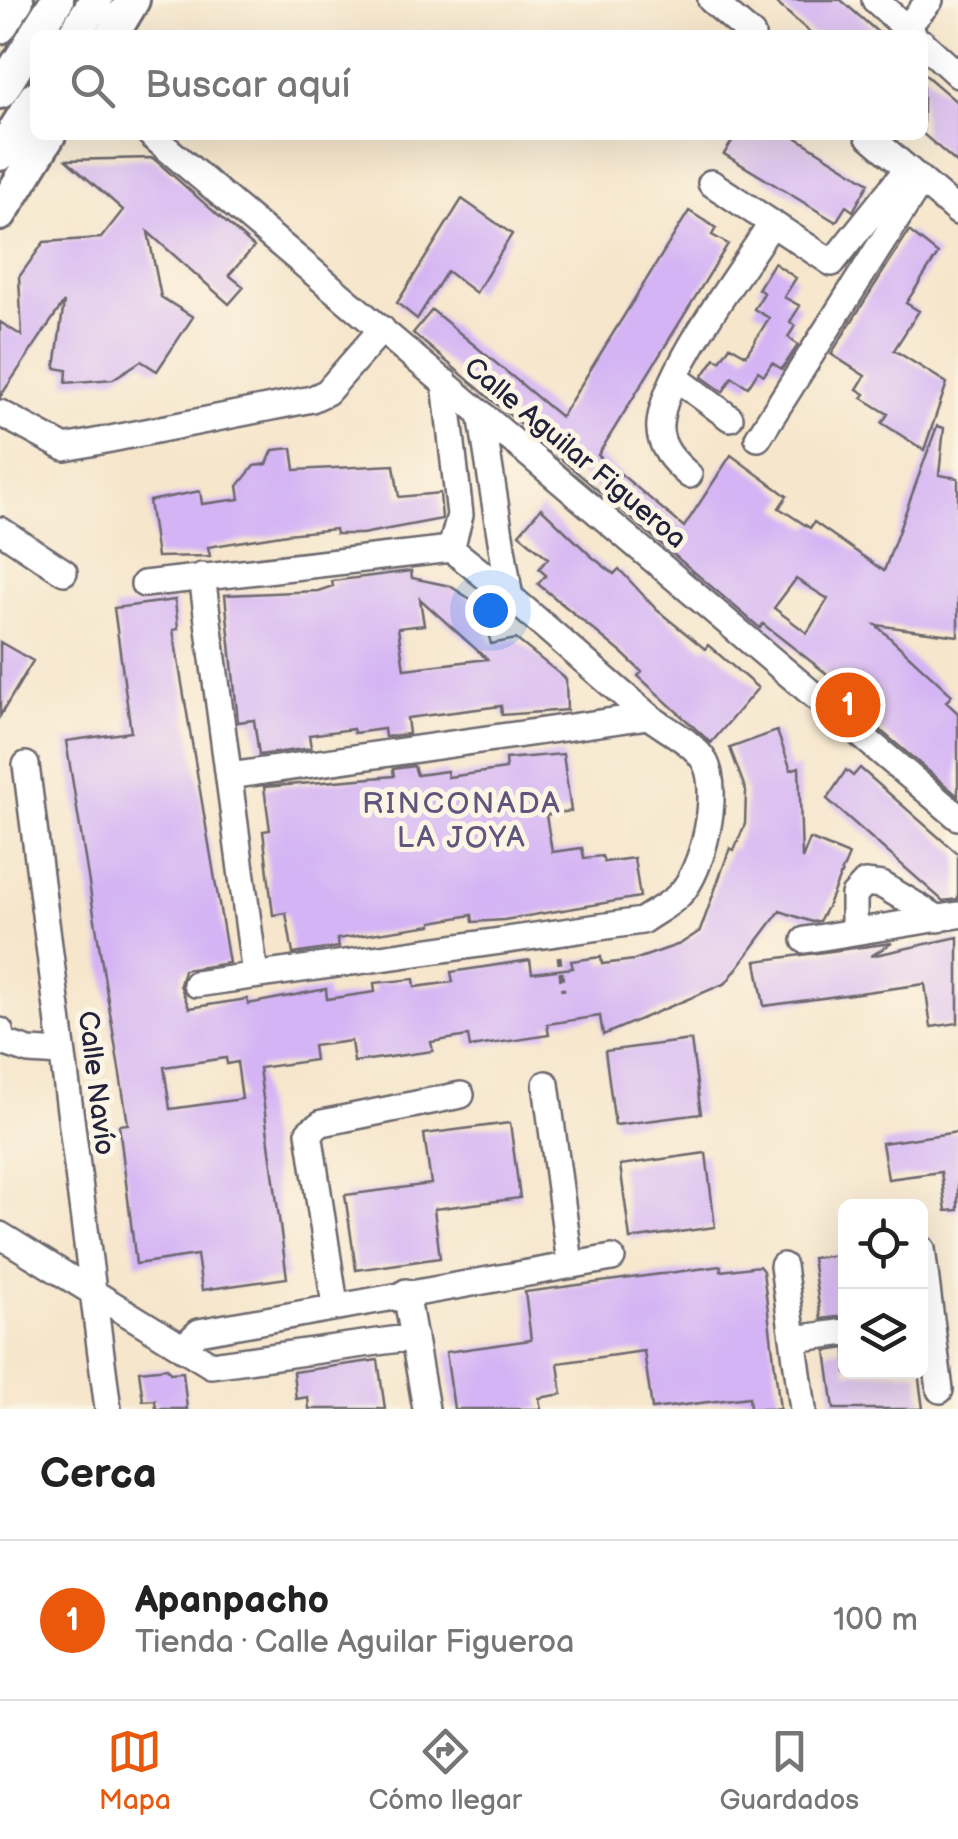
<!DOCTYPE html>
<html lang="es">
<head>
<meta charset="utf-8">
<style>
	body { margin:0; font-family:"Balsamiq Sans",sans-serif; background:#f2f2f2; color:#222 }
	.controls { position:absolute; right:30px; bottom:30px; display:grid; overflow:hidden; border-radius:15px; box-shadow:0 10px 40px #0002 }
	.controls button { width:90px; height:90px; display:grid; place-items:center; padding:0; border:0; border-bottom:2px solid #e0e0e0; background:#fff; color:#222; font:50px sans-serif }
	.you { position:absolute; left:490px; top:610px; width:35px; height:35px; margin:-25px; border:8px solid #fff; border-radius:50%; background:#1a73e8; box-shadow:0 0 0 15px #1a73e833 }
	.badge { display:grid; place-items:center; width:65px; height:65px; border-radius:50%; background:#ea580c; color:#fff; font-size:32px; font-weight:700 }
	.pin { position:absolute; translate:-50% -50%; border:5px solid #fff; box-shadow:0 2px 10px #0006 }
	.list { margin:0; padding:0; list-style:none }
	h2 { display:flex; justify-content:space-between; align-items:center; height:130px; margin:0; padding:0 40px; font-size:42px }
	h2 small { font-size:32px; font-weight:400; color:#767676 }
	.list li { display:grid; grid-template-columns:65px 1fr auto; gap:30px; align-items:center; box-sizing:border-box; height:160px; padding:0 40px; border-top:2px solid #e0e0e0 }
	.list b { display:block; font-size:38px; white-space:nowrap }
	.list p { margin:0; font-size:32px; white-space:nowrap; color:#767676 }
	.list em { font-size:32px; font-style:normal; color:#767676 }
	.icon { flex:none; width:55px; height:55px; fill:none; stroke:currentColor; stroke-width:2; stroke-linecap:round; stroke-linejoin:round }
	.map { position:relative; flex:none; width:958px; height:1409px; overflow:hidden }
	.search { position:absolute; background:#fff; box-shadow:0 10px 40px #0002; left:30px; right:30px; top:30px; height:110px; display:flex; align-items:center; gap:25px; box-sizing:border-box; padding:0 35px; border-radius:15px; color:#767676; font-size:38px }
	.sheet { height:290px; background:#fff }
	nav { display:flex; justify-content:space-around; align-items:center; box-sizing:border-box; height:140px; border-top:2px solid #e0e0e0; background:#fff; font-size:28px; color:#767676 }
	nav a { display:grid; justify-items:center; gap:5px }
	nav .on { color:#ea580c }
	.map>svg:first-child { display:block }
	.building { fill:#d4b4f4; fill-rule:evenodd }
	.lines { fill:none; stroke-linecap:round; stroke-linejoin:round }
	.minor-casing { stroke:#6c676e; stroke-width:30 }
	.major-casing { stroke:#6c676e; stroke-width:38 }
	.path { stroke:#6c676e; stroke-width:5; stroke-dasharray:8 8; stroke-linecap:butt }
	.minor { stroke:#fff; stroke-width:25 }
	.major { stroke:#fff; stroke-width:32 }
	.labels { text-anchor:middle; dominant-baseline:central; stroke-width:10; stroke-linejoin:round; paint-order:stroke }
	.street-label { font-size:28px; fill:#22223b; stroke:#fcf5e5 }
	.neighbourhood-label { font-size:30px; letter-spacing:2.5px; fill:#60557c; stroke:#fcf5e5 }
</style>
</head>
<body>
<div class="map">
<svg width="958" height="1409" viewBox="0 0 958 1409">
	<rect width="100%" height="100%" fill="#fcf5e5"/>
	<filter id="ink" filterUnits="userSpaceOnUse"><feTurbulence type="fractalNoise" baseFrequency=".01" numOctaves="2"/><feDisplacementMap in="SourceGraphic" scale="20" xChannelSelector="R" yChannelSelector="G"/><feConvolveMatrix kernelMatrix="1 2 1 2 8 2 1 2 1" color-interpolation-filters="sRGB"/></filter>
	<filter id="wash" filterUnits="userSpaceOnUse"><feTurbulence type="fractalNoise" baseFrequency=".0048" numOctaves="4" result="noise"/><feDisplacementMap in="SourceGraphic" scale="40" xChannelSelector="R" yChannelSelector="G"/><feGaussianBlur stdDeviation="2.25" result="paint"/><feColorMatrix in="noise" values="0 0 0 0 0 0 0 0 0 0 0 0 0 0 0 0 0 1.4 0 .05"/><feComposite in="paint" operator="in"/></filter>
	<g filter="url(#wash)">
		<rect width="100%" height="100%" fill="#f6e6cc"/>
		<g id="blocks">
			<path class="building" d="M773 0H841L881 35H813Z
				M923 73 958 103V164L923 134Z
				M736 135H792L869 183 853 211 846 206 836 222 724 154Z
				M153 158 254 247 229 275 244 287 229 304 148 232 161 297 193 317 157 371 141 361 113 379 66 383 67 370 55 368 64 302 0 397V322L22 336 19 277 44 242 101 238 123 210 66 160Z
				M462 199 512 234 476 293 447 271 417 319 397 303Z
				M689 211 716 228 712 235 728 244 598 455 684 527 731 455 787 496 779 508 810 528 814 522 884 571 937 426 944 428 939 475 958 478V636L876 625 952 695 946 702 958 713V796L834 691 840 684 763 624 760 628 413 333 432 310 561 417ZM796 579 828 599 807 633 774 608Z
				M909 231 938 254 906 303 919 311 894 350 947 383 924 450 882 423 888 414 862 398 865 394 857 389 865 376 831 354Z
				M774 263 796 278 784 297 800 306 790 322 795 326 788 337 798 345 782 369 772 363 764 375 758 371 748 387 732 377 723 392 702 377 715 358 720 361 730 346 746 355 769 318 754 309 764 293 758 289Z
				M292 448 295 470 394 465 399 497 440 493 442 519 362 534H336L335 529 287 534 208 547 210 556 157 557 149 501 200 491 202 504 240 499 238 486 254 466 267 464 273 450Z
				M541 508 591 556 614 574 619 569 657 610 705 649 708 645 758 688 711 743 638 676 642 672 623 654 538 584 546 575 539 569 548 558 519 534Z
				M411 571 412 578 450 586 481 606 491 644 516 639 566 679 567 710 502 715 501 706 407 718 409 734 385 737 384 729 354 733 353 729 309 735 311 748 259 755 254 720 238 722 225 595 318 591 333 586 332 581ZM420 599 487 659 404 669 398 628 424 625Z
				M175 600 178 629 173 630 229 963 184 970 180 985 189 1008 247 999 248 1004 326 989 327 999 375 992 374 983 414 979 415 987 453 982 451 972 530 960 532 973 573 968 571 961 601 957 602 964 634 960 680 944 700 931 730 848 734 850 745 824 746 791 730 748 777 731 791 770 799 767 802 859 810 839 849 855 827 907 819 921 812 922 780 911 726 983 603 1035 600 1016 547 1024 549 1035 470 1047 468 1036 431 1042 433 1051 354 1062 351 1041 313 1046 315 1060 259 1068 287 1278 202 1290 197 1255 136 1264 119 1125 128 1124 66 741 131 732 114 608ZM226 1058 227 1064 237 1062 242 1099 170 1109 164 1067Z
				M0 642 33 661 0 716Z
				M563 754 571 811 546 815 552 852 582 848 584 858 602 856 604 862 634 858 640 897 504 920 473 922 472 915 432 922V925L337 939 339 947 293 954 286 913 273 915 263 831 270 830 264 787 394 776 393 769 414 766 417 775 447 771 448 777 506 769 505 759Z
				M860 768 958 854V899L943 901 827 799 846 770 853 776Z
				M958 937V1023L931 1027 925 984 764 1006 756 961 892 943 871 956Z
				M691 1040 701 1114 615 1125 605 1051Z
				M510 1123 520 1198 434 1209 440 1258 356 1270 345 1195 431 1184 424 1134Z
				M958 1132V1210L946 1211 941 1172 888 1179 882 1143Z
				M706 1153 715 1227 630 1239 620 1165Z
				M846 1254V1316L821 1319 812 1258Z
				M721 1266V1271L759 1266 763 1271 780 1409H750L749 1397 652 1409 644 1351 558 1363 562 1394 539 1398 541 1409H454L446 1352 531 1340 525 1292Z
				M846 1348V1372H918L923 1409H834L826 1351Z
				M378 1360 385 1409H309L308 1397 296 1399 293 1372Z
				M167 1368 170 1373 183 1372 187 1409H156L155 1400 143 1401 139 1371Z"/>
		</g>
	</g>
	<g filter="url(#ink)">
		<use href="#blocks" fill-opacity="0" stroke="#6c676e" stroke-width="2.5"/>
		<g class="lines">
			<g class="minor-casing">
				<path id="minor" d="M711 0 752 35
					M875 0 914 35
					M906 28 930 0
					M923 43 958 75
					M151 135 958 817
					M868 135 958 212
					M711 183 832 263 907 169
					M675 377 730 418
					M445 382 460 515 451 549
					M0 413 65 448 312 399 327 392 382 329
					M481 413 509 592
					M758 438 921 181
					M689 475C674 462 658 446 660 424 664 371 742 270 772 223
					M0 530 64 572
					M202 576 255 975
					M144 584 451 549C519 601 580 659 646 714 664 729 693 741 705 762 721 792 703 871 680 894 670 905 654 912 642 921L196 984
					M26 765 108 1409
					M229 776 648 716
					M854 932V895L865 883 882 885 939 919
					M805 940 958 915
					M0 1031 2 1042 29 1051 62 1053
					M546 1084 570 1263
					M0 1235 211 1365 414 1337
					M922 1249 940 1390
					M783 1266 803 1409
					M406 1292 426 1409
					M335 1305 309 1132 322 1123 461 1095
					M794 1339 846 1332
					M182 1348 199 1332 612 1258"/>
			</g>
			<g class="major-casing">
				<path id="major" d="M0 27 17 0
					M35 35 57 0
					M74 35 96 0
					M112 35 133 0
					M0 92 35 36
					M0 154 35 98
					M0 214 49 135"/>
			</g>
			<path class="path" d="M559 956 563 991"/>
			<use href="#minor" class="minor"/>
			<use href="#major" class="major"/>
		</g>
	</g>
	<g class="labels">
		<g class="street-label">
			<text transform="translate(575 453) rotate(40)">Calle Aguilar Figueroa</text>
			<text transform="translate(96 1083) rotate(83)">Calle Navío</text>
		</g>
		<g class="neighbourhood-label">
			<text x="462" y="804">RINCONADA<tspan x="462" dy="34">LA JOYA</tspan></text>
		</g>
	</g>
</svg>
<div class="controls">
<button><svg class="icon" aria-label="locate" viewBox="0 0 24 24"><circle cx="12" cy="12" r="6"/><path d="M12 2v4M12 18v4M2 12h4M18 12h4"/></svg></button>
<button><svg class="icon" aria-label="layers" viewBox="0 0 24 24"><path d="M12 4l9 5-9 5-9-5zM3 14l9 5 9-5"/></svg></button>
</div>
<div class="you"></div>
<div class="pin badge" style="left:848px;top:705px">1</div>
<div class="search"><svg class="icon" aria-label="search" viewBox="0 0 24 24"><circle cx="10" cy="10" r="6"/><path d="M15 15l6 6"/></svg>Buscar aquí</div>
</div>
<section class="sheet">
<h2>Cerca<small></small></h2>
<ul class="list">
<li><span class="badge">1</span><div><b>Apanpacho</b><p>Tienda · Calle Aguilar Figueroa</p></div><em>100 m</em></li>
</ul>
</section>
<nav>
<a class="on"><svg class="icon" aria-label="map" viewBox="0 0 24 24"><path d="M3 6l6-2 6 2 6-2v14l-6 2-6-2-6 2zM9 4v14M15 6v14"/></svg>Mapa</a>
<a><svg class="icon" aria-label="directions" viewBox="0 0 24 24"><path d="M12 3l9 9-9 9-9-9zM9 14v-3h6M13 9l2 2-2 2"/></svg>Cómo llegar</a>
<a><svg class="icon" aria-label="saved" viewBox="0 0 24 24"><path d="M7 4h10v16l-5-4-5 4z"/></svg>Guardados</a>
</nav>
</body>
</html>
